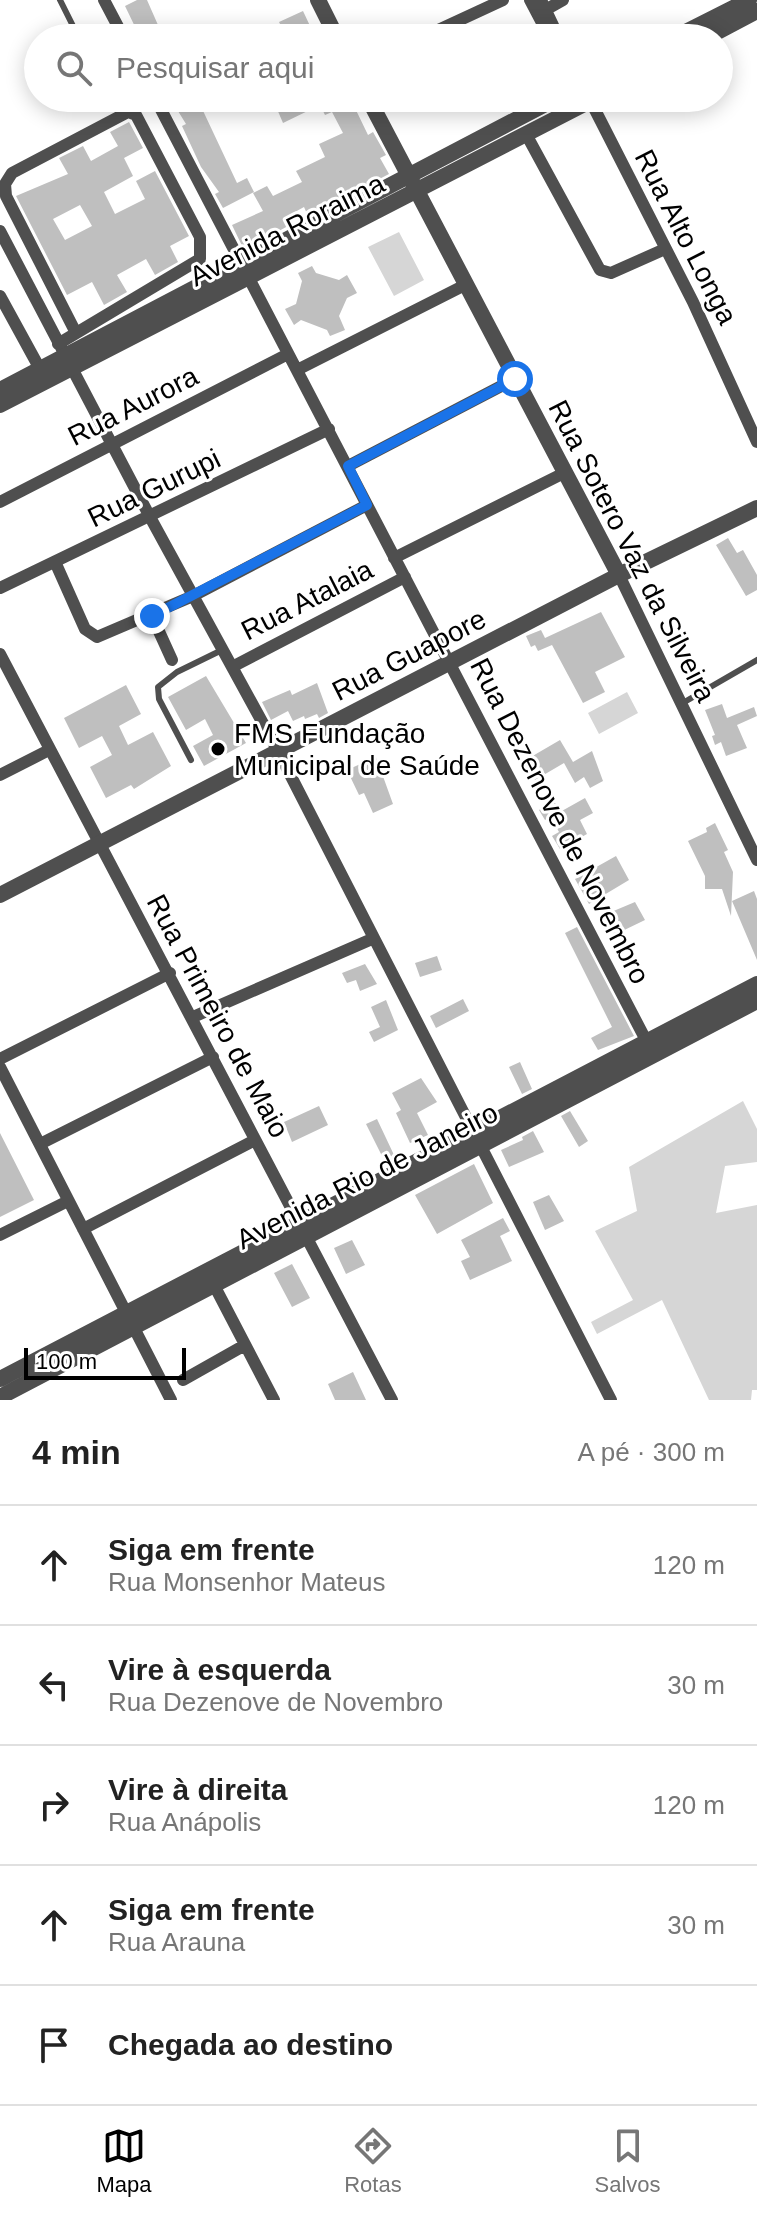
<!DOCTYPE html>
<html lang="pt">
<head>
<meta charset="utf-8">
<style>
	body { margin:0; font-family:Helvetica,sans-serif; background:#f6f6f6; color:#222 }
	.scale { position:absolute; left:24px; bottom:20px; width:162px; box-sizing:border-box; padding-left:8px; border:4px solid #000; border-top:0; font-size:22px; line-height:28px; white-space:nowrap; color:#000; -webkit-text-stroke:6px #fff; paint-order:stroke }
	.stop { position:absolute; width:24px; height:24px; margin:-18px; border:6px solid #1a73e8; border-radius:50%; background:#fff }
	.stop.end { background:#1a73e8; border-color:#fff; box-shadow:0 2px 8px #0008 }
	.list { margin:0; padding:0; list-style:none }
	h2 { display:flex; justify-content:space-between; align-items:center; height:104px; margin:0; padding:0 32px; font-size:34px }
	h2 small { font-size:26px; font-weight:400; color:#767676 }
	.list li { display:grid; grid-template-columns:52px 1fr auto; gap:24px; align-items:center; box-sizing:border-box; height:120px; padding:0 32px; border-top:2px solid #e0e0e0 }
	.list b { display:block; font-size:30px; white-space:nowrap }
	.list p { margin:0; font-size:26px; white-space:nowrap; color:#767676 }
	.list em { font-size:26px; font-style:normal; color:#767676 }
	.icon { flex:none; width:44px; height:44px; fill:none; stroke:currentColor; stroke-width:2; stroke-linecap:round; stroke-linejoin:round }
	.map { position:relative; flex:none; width:757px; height:1400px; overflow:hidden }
	.search { position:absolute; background:#fff; box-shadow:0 4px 20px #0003; left:24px; right:24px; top:24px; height:88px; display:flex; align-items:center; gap:20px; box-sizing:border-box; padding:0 28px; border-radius:44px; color:#767676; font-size:30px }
	.sheet { height:704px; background:#fff }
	nav { display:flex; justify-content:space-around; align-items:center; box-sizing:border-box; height:112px; border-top:2px solid #e0e0e0; background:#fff; font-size:22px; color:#767676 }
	nav a { display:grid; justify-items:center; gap:4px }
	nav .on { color:#000 }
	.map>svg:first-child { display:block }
	.green { fill:#d6d6d6 }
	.building { fill:#bfbfbf; fill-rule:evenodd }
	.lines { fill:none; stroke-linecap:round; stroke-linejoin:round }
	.service { stroke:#4f4f4f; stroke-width:6 }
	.minor { stroke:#4f4f4f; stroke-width:12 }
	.tertiary { stroke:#4f4f4f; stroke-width:16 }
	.route { stroke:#1a73e8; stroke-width:10 }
	.poi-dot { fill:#000; stroke:#fff; stroke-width:3 }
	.labels { text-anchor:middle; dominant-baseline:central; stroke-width:6; stroke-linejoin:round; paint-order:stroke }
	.street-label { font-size:28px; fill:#000; stroke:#fff }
	.poi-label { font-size:28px; fill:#000; stroke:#fff; text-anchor:start }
</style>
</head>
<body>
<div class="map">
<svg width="757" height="1400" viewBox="0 0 757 1400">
	<rect width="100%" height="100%" fill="#fff"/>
	<path class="green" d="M399 232 424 280 394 296 368 247Z
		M627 692 638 713 599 734 588 713Z
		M743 1101 757 1129V1162L725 1166 716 1213 757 1205V1390H752L751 1400H709L662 1300 597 1334 591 1322 633 1300 595 1231 637 1211 629 1167Z"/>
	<path class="building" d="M137 0H147L158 25 139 35 125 6Z
		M303 11 311 28 318 25 324 38H280L275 29 281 26 279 22Z
		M170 98H197L237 183 247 178 254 192 223 208 215 194 219 192 201 167 182 126 186 124Z
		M300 98H345L350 108 354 106 368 135 373 132 386 155 380 158 389 174 308 216 304 207 284 218 288 226 244 250 232 225 263 211 253 193 267 186 273 196 302 182 296 171 325 157 319 144 343 133 332 112 325 115 320 105 283 123 277 109Z
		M129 122 143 148 124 158 133 176 104 192 115 214 145 199 136 181 155 171 189 236 170 246 178 262 155 275 146 259 117 275 127 292 104 305 92 282 67 295 16 196 68 174 59 158 83 146 91 161 118 146 110 132ZM80 205 92 226 65 240 53 219Z
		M312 266 316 273 339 280 347 275 357 293 347 298 339 316 345 330 330 336 327 330 301 320 294 325 285 309 296 304 302 281 298 273Z
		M728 538 737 553 743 550 757 575V590L746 596 716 545Z
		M601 612 625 657 595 672 605 692 583 703 552 645 538 651 535 645 531 647 526 636 541 630 545 638Z
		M206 676 246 743 204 766 193 746 213 735 205 719 186 730 168 697Z
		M317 683 328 713 319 718 317 714 305 719 304 716 293 721 288 711 271 720 262 702 290 690 292 695Z
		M126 685 141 714 119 726 128 745 153 732 171 766 134 789 131 785 106 798 90 767 112 755 102 736 79 748 64 718Z
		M722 704 727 718 754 707 757 716 737 725 747 748 726 756 721 742 715 745 712 736 715 735 705 710Z
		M560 740 573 762 592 751 603 781 590 788 584 777 575 783 564 763 535 780 524 761Z
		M376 757 393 804 373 813 364 793 359 795 347 770Z
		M585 798 593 813 580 820 587 834 560 849 552 836 559 832 551 817 545 820 539 810 554 801 560 812Z
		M715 823 728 850 724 852 733 872 731 916 722 889H705V876L688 841 707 832 706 828Z
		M616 856 629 880 589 904 575 879Z
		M754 891 757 899V960L732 901Z
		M635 902 645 920 614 935 604 915Z
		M577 927 634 1036 598 1050 591 1038 612 1027 565 933Z
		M437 956 442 970 420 977 415 963Z
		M365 964 377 984 360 991 356 980 347 983 342 973Z
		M463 999 469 1011 436 1028 430 1016Z
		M386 1000 398 1030 374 1042 369 1032 380 1027 371 1007Z
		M520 1062 532 1089 522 1094 509 1067Z
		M421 1078 437 1102 417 1113 428 1135 410 1143 396 1113 401 1110 392 1093Z
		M319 1106 328 1125 292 1142 284 1122Z
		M570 1111 588 1141 579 1147 561 1116Z
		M377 1119 394 1155 384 1160 366 1124Z
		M533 1131 544 1152 509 1167 501 1150 523 1140 522 1137Z
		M0 1133 34 1200 0 1217Z
		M474 1164 493 1203 437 1234 415 1195Z
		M549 1195 564 1221 545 1230 533 1202Z
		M503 1218 510 1231 500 1236 512 1261 470 1280 461 1261 470 1257 461 1240Z
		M352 1240 365 1265 346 1274 334 1248Z
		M292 1264 310 1298 292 1307 274 1273Z
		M353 1372 366 1400H335L328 1384Z"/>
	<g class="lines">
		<path class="service" d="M60 0 79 38
			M681 704 757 660
			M191 760 159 699 158 687 177 672 222 650"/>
		<path class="minor" d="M104 0 124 38
			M530 0 550 38
			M541 0 559 38
			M540 13 563 0
			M421 38 503 0
			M155 98 649 1046
			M589 98 693 302 757 442
			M526 134 600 270 611 273 665 249
			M0 231 150 517 278 751 611 1400
			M0 296 40 369
			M58 344 200 259V237L136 115 128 112 12 173 5 184 6 196 76 333
			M297 370 465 285
			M348 466 515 379
			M0 502 288 354
			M394 558 564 473
			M56 564 85 629 97 637 193 596 367 505
			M619 575 757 860
			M0 588 329 429
			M152 616 172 660
			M0 654 392 1400
			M232 667 405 577
			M0 775 49 750
			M193 1017 372 939
			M0 1059 170 973
			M0 1067 171 1400
			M40 1144 213 1057
			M83 1229 255 1140
			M0 1235 68 1201
			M214 1285 274 1400
			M183 1380 245 1345"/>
		<path class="tertiary" d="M318 0 337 38
			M674 38 749 0
			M706 38 757 11
			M368 98 619 575
			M0 390 557 98
			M0 405 596 98
			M0 895 619 575 757 508
			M0 1379 757 984
			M0 1397 757 1001"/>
	</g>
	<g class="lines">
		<path class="route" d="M152 616 367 505 348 466 515 379"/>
	</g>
	<circle class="poi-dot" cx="218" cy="749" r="8"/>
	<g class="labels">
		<g class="street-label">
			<text transform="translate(287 230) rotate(-27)">Avenida Roraima</text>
			<text transform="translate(686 237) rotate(63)">Rua Alto Longa</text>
			<text transform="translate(133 406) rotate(-27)">Rua Aurora</text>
			<text transform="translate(154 488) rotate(-26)">Rua Gurupi</text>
			<text transform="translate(632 551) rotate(63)">Rua Sotero Vaz da Silveira</text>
			<text transform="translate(307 600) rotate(-27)">Rua Atalaia</text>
			<text transform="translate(409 655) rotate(-27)">Rua Guapore</text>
			<text transform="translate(560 821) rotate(63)">Rua Dezenove de Novembro</text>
			<text transform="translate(218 1016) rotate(62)">Rua Primeiro de Maio</text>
			<text transform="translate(367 1176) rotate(-27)">Avenida Rio de Janeiro</text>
		</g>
		<g class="poi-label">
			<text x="234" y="733">FMS Fundação<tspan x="234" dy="32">Municipal de Saúde</tspan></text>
		</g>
	</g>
</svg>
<div class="scale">100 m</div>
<div class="stop" style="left:515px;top:379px"></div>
<div class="stop end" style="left:152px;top:616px"></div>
<div class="search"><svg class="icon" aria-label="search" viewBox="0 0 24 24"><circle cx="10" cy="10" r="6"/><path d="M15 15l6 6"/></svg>Pesquisar aqui</div>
</div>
<section class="sheet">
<h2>4 min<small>A pé · 300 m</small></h2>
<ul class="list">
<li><svg class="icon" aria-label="ahead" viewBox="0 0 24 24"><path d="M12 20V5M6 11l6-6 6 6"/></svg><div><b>Siga em frente</b><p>Rua Monsenhor Mateus</p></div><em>120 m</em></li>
<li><svg class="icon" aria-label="left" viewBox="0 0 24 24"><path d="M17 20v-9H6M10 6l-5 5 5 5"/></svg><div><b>Vire à esquerda</b><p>Rua Dezenove de Novembro</p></div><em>30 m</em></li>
<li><svg class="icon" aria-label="right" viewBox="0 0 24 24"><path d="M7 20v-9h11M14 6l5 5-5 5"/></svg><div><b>Vire à direita</b><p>Rua Anápolis</p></div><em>120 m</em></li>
<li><svg class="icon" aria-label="ahead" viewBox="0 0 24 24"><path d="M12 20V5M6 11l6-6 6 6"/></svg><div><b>Siga em frente</b><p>Rua Arauna</p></div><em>30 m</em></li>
<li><svg class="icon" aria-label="arrive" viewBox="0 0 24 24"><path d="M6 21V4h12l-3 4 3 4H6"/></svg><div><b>Chegada ao destino</b></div></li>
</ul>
</section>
<nav>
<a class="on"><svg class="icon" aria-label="map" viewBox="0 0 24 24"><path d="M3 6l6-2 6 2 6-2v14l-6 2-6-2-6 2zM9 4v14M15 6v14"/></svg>Mapa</a>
<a><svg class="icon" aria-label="directions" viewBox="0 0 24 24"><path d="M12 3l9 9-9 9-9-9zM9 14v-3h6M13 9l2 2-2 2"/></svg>Rotas</a>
<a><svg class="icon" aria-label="saved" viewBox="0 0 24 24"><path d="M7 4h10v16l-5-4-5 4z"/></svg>Salvos</a>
</nav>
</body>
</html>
